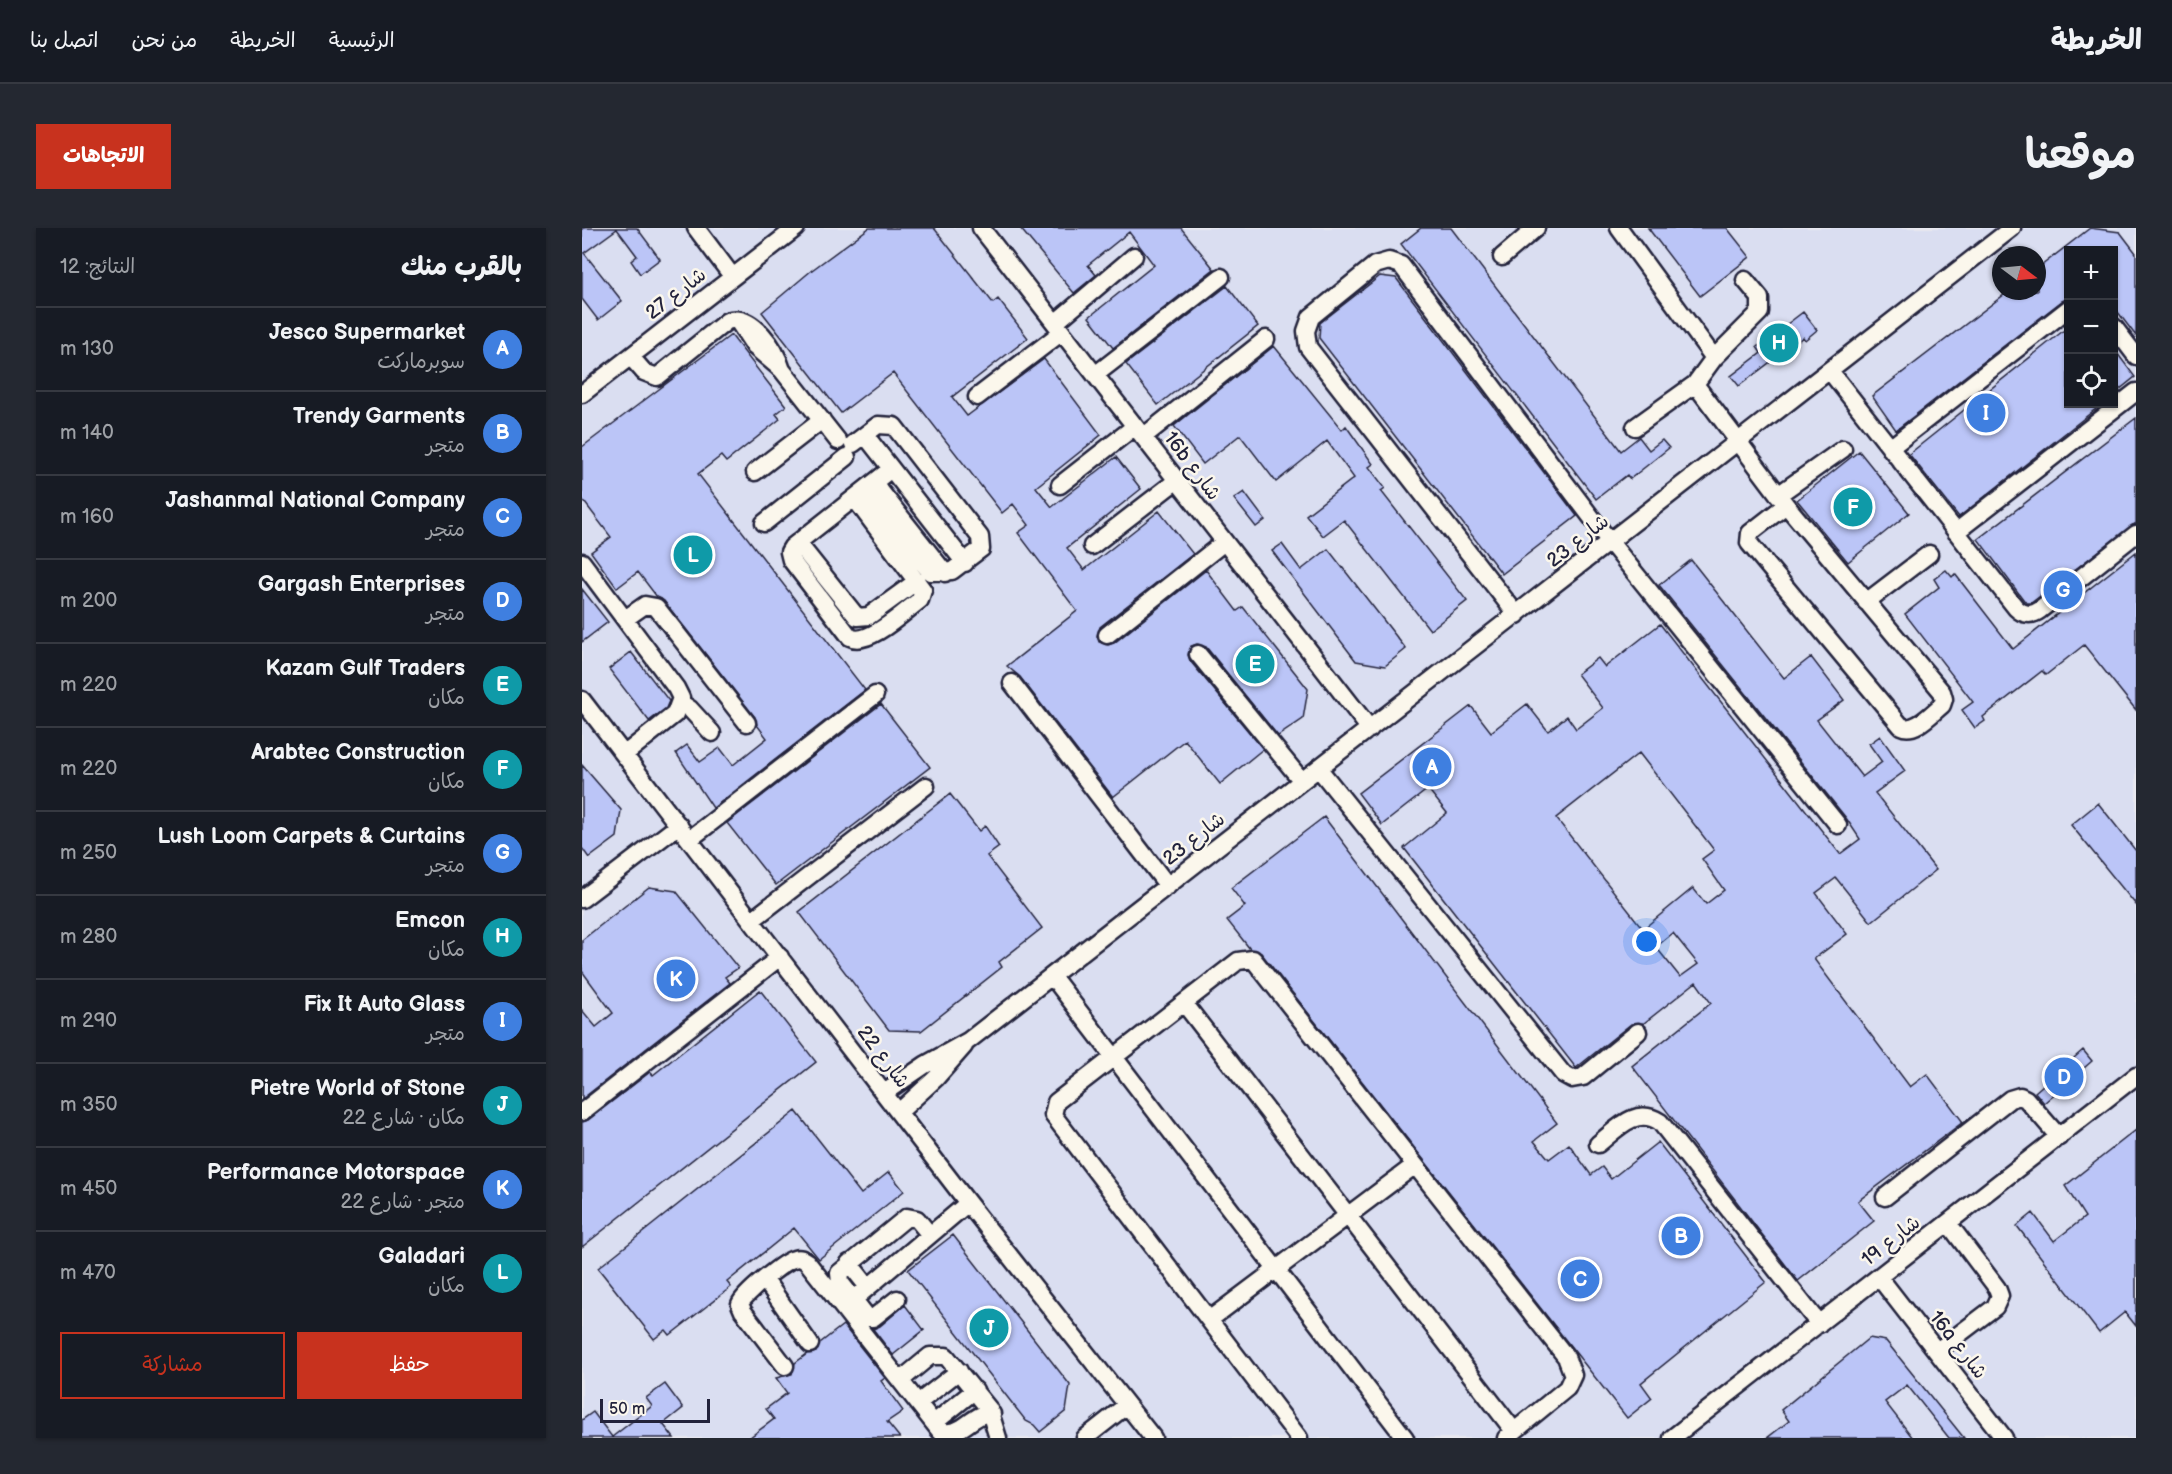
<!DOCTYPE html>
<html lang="ar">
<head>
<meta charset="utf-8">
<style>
	body { margin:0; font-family:"Balsamiq Sans","Playpen Sans Arabic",sans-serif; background:#242831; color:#f1f3f6; direction:rtl }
	.controls { position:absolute; right:18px; top:18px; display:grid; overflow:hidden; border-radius:0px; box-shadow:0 2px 4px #0004 }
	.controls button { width:54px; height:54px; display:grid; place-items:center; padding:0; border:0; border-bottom:2px solid #363941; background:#171b24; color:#f1f3f6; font:30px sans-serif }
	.compass { position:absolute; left:1410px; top:18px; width:54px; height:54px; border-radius:50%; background:#171b24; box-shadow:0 2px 4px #0004; rotate:106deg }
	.scale { position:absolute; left:18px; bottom:15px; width:110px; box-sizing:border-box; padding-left:6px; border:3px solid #22223b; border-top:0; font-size:16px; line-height:21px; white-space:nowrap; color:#22223b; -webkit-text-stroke:4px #fbf7ec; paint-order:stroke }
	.you { position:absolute; left:1065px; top:714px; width:21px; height:21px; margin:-15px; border:4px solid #fff; border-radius:50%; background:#1a73e8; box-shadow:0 0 0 9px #1a73e833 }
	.badge { display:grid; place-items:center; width:39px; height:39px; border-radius:50%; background:#c8321e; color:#fff; font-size:20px; font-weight:700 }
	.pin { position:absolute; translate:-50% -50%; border:3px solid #fff; box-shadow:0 2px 6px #0006 }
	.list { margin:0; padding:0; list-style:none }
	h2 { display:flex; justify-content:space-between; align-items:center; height:78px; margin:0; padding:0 24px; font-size:26px }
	h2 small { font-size:20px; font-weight:400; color:#9ea1a6 }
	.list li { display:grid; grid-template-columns:39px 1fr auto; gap:18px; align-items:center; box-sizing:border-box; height:84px; padding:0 24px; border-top:2px solid #363941 }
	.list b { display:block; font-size:22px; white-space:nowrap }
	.list p { margin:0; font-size:20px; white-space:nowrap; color:#9ea1a6 }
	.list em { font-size:20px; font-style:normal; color:#9ea1a6 }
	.actions { display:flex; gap:12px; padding:18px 24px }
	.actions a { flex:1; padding:14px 0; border:2px solid #c8321e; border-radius:0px; text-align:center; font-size:21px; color:#c8321e }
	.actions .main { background:#c8321e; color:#fff }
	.icon { flex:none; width:33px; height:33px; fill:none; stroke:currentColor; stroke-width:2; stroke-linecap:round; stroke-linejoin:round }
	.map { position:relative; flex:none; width:1554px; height:1210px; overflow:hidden; direction:ltr; border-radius:0px }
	header { display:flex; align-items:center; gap:36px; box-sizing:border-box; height:84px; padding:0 30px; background:#171b24; border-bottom:2px solid #363941 }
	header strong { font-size:28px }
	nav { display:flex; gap:33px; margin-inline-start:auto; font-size:21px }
	.intro { display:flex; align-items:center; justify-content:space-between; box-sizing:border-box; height:144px; padding:0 36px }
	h1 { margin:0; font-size:42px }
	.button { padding:15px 27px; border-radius:0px; background:#c8321e; color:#fff; font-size:21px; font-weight:700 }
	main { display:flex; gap:36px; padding:0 36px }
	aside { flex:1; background:#171b24; border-radius:0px; box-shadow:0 2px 4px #0004 }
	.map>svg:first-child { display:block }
	.built { fill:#dadef1; fill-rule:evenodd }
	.building { fill:#bbc5f7; stroke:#22223b; stroke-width:1.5; fill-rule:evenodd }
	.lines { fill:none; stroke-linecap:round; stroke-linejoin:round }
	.minor-casing { stroke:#22223b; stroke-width:21 }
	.minor { stroke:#fbf7ec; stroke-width:16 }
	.labels { text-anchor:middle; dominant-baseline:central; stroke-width:5; stroke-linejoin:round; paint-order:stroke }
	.street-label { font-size:20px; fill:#22223b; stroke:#fbf7ec }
</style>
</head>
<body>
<header>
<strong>الخريطة</strong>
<nav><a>الرئيسية</a><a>الخريطة</a><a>من نحن</a><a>اتصل بنا</a></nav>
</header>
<div class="intro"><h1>موقعنا</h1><a class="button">الاتجاهات</a></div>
<main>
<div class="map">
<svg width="1554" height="1210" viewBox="0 0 1554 1210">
	<rect width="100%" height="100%" fill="#e8e8ef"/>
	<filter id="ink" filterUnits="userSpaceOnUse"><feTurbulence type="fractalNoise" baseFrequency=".0167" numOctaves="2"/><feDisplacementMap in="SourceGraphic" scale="12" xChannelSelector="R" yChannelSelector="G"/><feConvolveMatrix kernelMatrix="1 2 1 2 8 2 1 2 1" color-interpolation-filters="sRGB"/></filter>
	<g filter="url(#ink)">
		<path class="built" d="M0 0H1554V1210H0ZM1486 22H1532V176H1486ZM1419 27H1455V63H1419Z"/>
		<path class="building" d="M0 0H55L78 31 58 46 49 33 55 28 35 1 2 25 40 73 16 92 0 71Z
			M287 0H352L411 75 416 71 446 110 370 169 385 188 462 131 519 207 454 259 470 279 534 229 559 261 485 320 502 342 577 283 611 326 518 399 515 408 517 414 526 417 532 415 624 342 655 383 661 379 726 461 721 491 696 508 624 419 615 416 609 418 606 427 608 433 681 521 638 556 603 512 531 569 438 449 425 438 495 383 436 305 447 297 431 276 420 285 311 145 259 185 180 84 230 42Z
			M438 0H599L632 41 531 120 507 89 572 37 547 4 506 37 514 47 492 65Z
			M839 0H869L1039 223 1057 209 1067 222 1080 212 1087 220 1048 251 1045 247 1014 271 819 16Z
			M1066 0H1145L1168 29 1118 68Z
			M1508 0 1538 4 1554 25V108L1532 79V22H1486V71L1480 73 1314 202 1290 168 1427 63H1455V41Z
			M798 48 814 50 995 288 920 346 737 110 738 95Z
			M645 58 676 98 576 177 544 136Z
			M1221 84 1235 102 1223 112 1221 109 1157 158 1149 148 1179 125 1175 119Z
			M1486 99V176H1520L1377 289 1327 226Z
			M149 107 204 178 194 186 198 191 144 234 139 228 116 246 283 462 131 580 94 525 105 517 118 534 138 520 151 537 185 510 175 497 173 489 82 373 75 369 56 344 35 360 9 324 29 309 0 271V219Z
			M692 118 760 202 764 198 791 236 787 239 803 260 799 263 885 373 848 402 762 292 741 308 724 287 772 250 745 213 694 254 658 207 621 236 592 198Z
			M1532 121 1553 149 1532 166Z
			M1554 190V295L1449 375H1444L1396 311Z
			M1277 223 1327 285 1266 334 1215 272Z
			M662 264 683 292 674 299 652 271Z
			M700 316 719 342 746 321 824 421 803 438 774 433 690 323Z
			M1554 324V482L1502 417 1464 447 1460 443 1401 489 1403 493 1393 500 1380 482 1391 474 1323 386 1357 359 1352 351 1364 342 1370 349 1373 346 1431 421Z
			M1109 332 1202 450 1229 429 1262 472 1235 492 1280 549 1300 534 1287 516 1298 508 1323 543 1293 565 1354 642 1289 694 1254 650 1234 665 1265 706 1232 731 1328 859 1345 846 1381 894 1276 973 1292 993 1216 1053 1050 838 1129 775 1114 754 1062 795 1049 796 994 840 822 620 865 585 846 561 800 597 776 565 889 478 909 504 945 476 966 503 985 488 994 501 1021 480 995 446 1016 430 1023 439 1078 396 1258 626 1278 611 1264 590 1077 357ZM1057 525 1132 622 1120 631 1142 662 1124 676 1111 660 1061 701 974 590ZM1091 705 1116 736 1098 749 1074 719Z
			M0 361 26 394 0 414Z
			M49 424 87 473 84 480 67 493 27 441Z
			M299 476 348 539 194 657 145 595Z
			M0 537 39 582 35 609 7 630 0 620Z
			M368 566 397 603 403 598 417 619 405 628 460 700 417 734 420 739 339 803 307 802 217 684Z
			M1516 575 1554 623V677L1489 597Z
			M742 589 975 895 952 913 967 931 987 916 1009 947 1020 939 1029 951 1076 914 1184 1054 1059 1155 1070 1170 1045 1190 679 725 668 721 645 692 663 678 649 660Z
			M67 659 94 663 156 740 143 749 148 755 0 871V782L14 799 31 785 0 743V712Z
			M178 762 234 834 0 1019V894L6 892 68 844 71 847Z
			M1501 822 1510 833 1462 875 1453 864Z
			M214 883 279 966 307 944 322 963 237 1031 212 1000 145 1054 149 1059 88 1107 84 1102 72 1111 16 1040Z
			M1554 902V1098L1543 1084 1517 1105 1435 998 1451 985 1472 1013 1503 989 1483 958Z
			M371 1007 488 1157 484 1183 458 1204 452 1197 444 1193 326 1042Z
			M323 1077 342 1102 311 1127 291 1101 298 1098Z
			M261 1097 303 1150 299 1153 321 1183 305 1194 318 1210H167L192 1191 184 1181 205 1165 194 1150 210 1146 213 1135 225 1126 234 1124 238 1115Z
			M1287 1110 1304 1113 1382 1210H1367L1325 1157 1303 1174 1331 1210H1185L1207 1193 1199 1182Z
			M83 1156 101 1180 81 1196 92 1210H0V1192L11 1184 30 1209 70 1178 64 1170Z"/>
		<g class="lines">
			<g class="minor-casing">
				<path id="minor" d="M114 0 150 48
					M399 0 788 501
					M1037 0 1132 130
					M920 29 954 0
					M156 93 173 119 200 142 256 213
					M473 95 552 28
					M1532 99 1554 128
					M49 129 62 144 75 149 145 93C171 84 194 122 200 142
					M1248 143 1434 380C1441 387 1450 388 1458 382L1554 306
					M513 147 639 49
					M1113 156 1204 277 1360 464 1362 471 1360 477C1349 486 1333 505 1319 498L1167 315 1168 305 1204 277
					M0 166 214 0
					M395 169 480 104
					M1053 199 1113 156 1132 130 1178 84V70L1163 52
					M283 207 383 335
					M561 209 684 111
					M271 216 296 197 312 198 398 309 399 321 370 343 348 344 283 263
					M1308 220 1486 81
					M173 244 240 192
					M292 255 363 345
					M478 257 552 199
					M1196 267 1261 221
					M273 271 341 362 338 372C323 383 286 419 268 409L209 332 207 324 210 319 309 241
					M182 295 265 229
					M1374 304 1554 164
					M216 315 275 389 287 388 335 353
					M510 318 594 253
					M0 334 94 460 99 470 93 486 43 526
					M1284 374 1347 326
					M935 387 726 119 724 103 729 89 793 37 807 33 819 37 1028 314 1256 597
					M43 391 63 377 74 379 165 495
					M525 407 641 315
					M616 426 720 553
					M430 455 586 658
					M0 472 386 975 571 1210
					M99 475 108 481 130 505
					M737 541 981 846 990 851 1001 849 1056 804
					M108 611 293 467
					M0 671 97 597
					M170 692 344 558
					M470 748 823 1210
					M602 775 932 1203
					M302 865 343 837 386 813 1430 0
					M0 884 198 729
					M317 884 354 850 382 818
					M1016 916C1035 901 1054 878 1078 894L1237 1096
					M1303 969 1428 871 1438 868 1444 871 1477 909
					M267 1035 286 1059
					M1297 1049 1422 1210
					M183 1052 228 1116
					M315 1071 291 1090H286L258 1054 257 1045 325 989 335 991 348 1007
					M264 1078 386 975
					M627 1092 833 937
					M1355 1123 1413 1079 1418 1068 1415 1060 1366 995
					M203 1138 161 1083 158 1076C161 1067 202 1033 212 1031 218 1029 221 1031 225 1034L358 1203C382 1210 390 1183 410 1186
					M319 1152 348 1128H364L407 1181 416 1210
					M336 1175 377 1143
					M352 1195 393 1162
					M503 1210 545 1177
					M717 1210 471 887 474 874 656 733 671 731 984 1129 991 1147 985 1160 924 1210
					M1090 1210 1554 848"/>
			</g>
			<use href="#minor" class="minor"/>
		</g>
	</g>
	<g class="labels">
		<g class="street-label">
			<text transform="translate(94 66) rotate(-38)">شارع 27</text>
			<text transform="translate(610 238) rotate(53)">16b شارع</text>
			<text transform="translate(996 313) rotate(-38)">شارع 23</text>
			<text transform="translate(612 611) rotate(-38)">شارع 23</text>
			<text transform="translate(301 829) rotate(53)">شارع 22</text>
			<text transform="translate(1309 1013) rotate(-38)">شارع 19</text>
			<text transform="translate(1376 1117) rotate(52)">16a شارع</text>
		</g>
	</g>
</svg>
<div class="controls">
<button>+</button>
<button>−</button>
<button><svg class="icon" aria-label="locate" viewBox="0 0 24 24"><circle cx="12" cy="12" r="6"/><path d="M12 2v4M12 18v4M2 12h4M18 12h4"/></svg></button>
</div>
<svg class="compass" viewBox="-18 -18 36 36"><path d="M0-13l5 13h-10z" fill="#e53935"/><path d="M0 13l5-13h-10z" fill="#9ea1a6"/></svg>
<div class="scale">50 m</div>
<div class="you"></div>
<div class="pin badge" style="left:850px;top:539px;background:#3f7fe0">A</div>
<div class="pin badge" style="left:1099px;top:1008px;background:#3f7fe0">B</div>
<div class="pin badge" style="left:998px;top:1051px;background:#3f7fe0">C</div>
<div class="pin badge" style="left:1482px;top:849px;background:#3f7fe0">D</div>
<div class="pin badge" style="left:673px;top:436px;background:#0f9aa8">E</div>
<div class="pin badge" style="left:1271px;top:279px;background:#0f9aa8">F</div>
<div class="pin badge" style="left:1481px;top:362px;background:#3f7fe0">G</div>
<div class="pin badge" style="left:1197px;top:115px;background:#0f9aa8">H</div>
<div class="pin badge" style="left:1404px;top:185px;background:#3f7fe0">I</div>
<div class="pin badge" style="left:407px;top:1100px;background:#0f9aa8">J</div>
<div class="pin badge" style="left:94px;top:751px;background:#3f7fe0">K</div>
<div class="pin badge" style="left:111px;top:327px;background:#0f9aa8">L</div>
</div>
<aside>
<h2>بالقرب منك<small>النتائج: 12</small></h2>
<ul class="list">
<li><span class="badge" style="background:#3f7fe0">A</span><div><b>Jesco Supermarket</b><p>سوبرماركت</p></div><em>130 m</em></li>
<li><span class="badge" style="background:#3f7fe0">B</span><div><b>Trendy Garments</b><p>متجر</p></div><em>140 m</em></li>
<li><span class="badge" style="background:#3f7fe0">C</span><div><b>Jashanmal National Company</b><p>متجر</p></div><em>160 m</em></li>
<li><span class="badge" style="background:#3f7fe0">D</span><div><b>Gargash Enterprises</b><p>متجر</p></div><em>200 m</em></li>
<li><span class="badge" style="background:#0f9aa8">E</span><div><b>Kazam Gulf Traders</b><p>مكان</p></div><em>220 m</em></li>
<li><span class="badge" style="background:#0f9aa8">F</span><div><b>Arabtec Construction</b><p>مكان</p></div><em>220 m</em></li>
<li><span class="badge" style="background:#3f7fe0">G</span><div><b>Lush Loom Carpets &amp; Curtains</b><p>متجر</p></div><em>250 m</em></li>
<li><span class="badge" style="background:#0f9aa8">H</span><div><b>Emcon</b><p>مكان</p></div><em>280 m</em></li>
<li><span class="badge" style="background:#3f7fe0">I</span><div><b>Fix It Auto Glass</b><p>متجر</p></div><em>290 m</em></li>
<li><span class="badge" style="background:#0f9aa8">J</span><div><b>Pietre World of Stone</b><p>مكان · شارع 22</p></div><em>350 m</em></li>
<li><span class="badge" style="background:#3f7fe0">K</span><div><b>Performance Motorspace</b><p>متجر · شارع 22</p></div><em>450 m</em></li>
<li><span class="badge" style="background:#0f9aa8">L</span><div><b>Galadari</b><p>مكان</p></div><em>470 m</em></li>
</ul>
<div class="actions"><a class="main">حفظ</a><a>مشاركة</a></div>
</aside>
</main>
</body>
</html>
